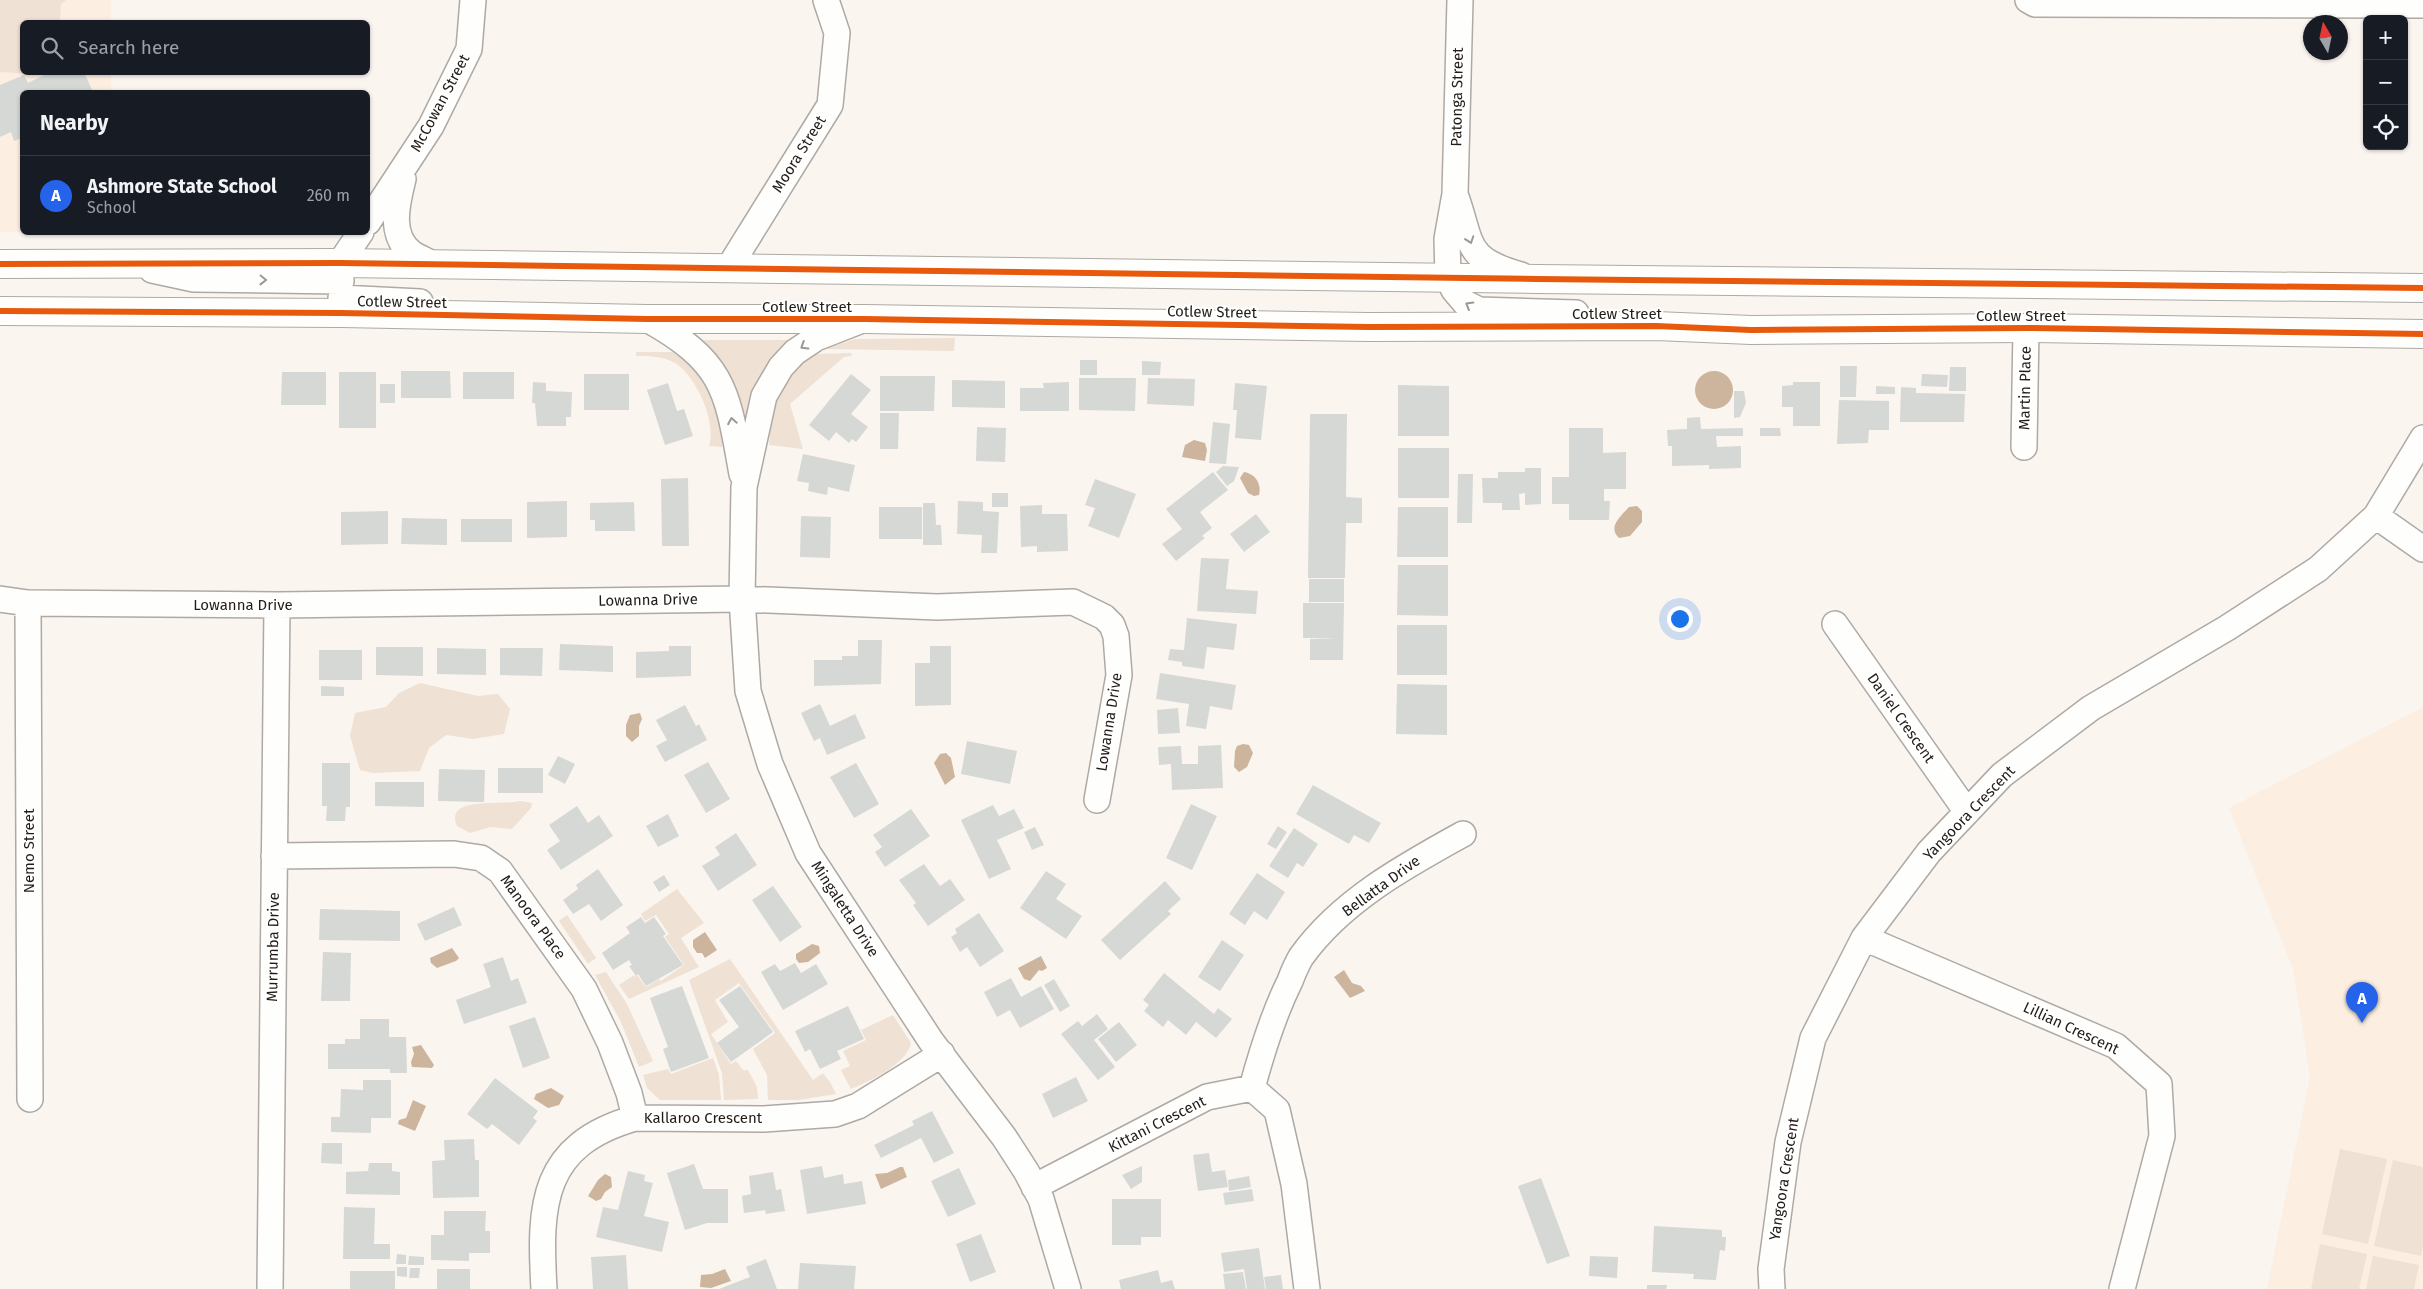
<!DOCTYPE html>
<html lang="en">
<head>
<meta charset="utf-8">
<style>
	body { margin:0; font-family:"Fira Sans",sans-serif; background:#20242c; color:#f1f3f6 }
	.controls { position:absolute; right:15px; top:15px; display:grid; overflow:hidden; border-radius:8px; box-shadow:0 1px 4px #0004 }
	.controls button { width:45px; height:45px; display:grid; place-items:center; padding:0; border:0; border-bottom:1px solid #363941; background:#171b24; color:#f1f3f6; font:25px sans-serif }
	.compass { position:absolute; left:2303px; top:15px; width:45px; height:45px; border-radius:50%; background:#171b24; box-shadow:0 1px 4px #0004; rotate:351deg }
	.you { position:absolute; left:1679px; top:618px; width:18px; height:18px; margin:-12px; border:4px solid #fff; border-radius:50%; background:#1a73e8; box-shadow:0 0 0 8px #1a73e833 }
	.badge { display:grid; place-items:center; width:32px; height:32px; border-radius:50%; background:#2563eb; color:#fff; font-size:16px; font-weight:700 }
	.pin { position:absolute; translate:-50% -41px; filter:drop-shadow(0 1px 2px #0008) }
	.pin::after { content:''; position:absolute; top:26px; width:18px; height:15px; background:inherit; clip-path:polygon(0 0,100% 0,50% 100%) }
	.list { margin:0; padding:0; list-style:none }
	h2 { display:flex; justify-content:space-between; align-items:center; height:65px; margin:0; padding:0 20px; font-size:21px }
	h2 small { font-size:16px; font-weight:400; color:#9ea1a6 }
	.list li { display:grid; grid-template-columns:32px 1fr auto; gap:15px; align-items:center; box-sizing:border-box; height:80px; padding:0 20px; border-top:1px solid #363941 }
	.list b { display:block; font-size:19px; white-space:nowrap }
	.list p { margin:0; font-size:16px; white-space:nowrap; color:#9ea1a6 }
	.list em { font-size:16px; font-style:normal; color:#9ea1a6 }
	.icon { flex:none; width:28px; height:28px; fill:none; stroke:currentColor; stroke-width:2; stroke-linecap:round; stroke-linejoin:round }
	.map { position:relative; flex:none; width:2423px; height:1289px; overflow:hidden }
	.search { position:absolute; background:#171b24; box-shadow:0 1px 4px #0004; left:20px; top:20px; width:350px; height:55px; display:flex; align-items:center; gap:12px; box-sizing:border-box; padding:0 18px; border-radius:8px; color:#9ea1a6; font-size:19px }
	.panel { position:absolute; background:#171b24; box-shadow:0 1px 4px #0004; left:20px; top:90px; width:350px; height:145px; border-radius:8px }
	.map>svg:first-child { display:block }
	.built { fill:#fceee0 }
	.green { fill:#efe1d3 }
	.water { fill:#cdb59d }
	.building { fill:#d6d8d5 }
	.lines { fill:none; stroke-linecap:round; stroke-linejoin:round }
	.minor-casing { stroke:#aea9a4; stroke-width:28 }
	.major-casing { stroke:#aea9a4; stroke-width:30 }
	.minor { stroke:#fefefd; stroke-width:25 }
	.major { stroke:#fefefd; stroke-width:28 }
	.cycleway-casing { stroke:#fff; stroke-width:9 }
	.cycleway { stroke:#e8590c; stroke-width:6 }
	.oneway { stroke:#9b9896 }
	.labels { text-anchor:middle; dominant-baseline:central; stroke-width:4; stroke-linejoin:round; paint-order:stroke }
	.street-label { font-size:15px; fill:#221c17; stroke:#fff }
</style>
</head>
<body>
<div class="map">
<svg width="2423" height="1289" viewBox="0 0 2423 1289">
	<rect width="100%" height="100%" fill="#fbf5f0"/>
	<path class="built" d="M0 0H111V22H22V72L111 73V92H22V232H0Z
		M2423 707V1289H2267L2310 1077 2293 969 2229 808Z"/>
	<path class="green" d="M0 0H66L61 4 60 19 62 22H22V72L37 73 35 74 0 72Z
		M955 338 954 351 825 349 855 339Z
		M698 340H790C769 361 752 387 747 417H743C735 383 724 364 698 340Z
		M636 352H681L710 382 722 431V447L709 446C717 422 696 376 675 363 663 356 649 356 636 356Z
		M851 353 852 356 844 357 790 404 803 449 769 445C772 405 779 378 813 354Z
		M420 683 478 696 498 694 510 709 504 734 473 739 446 735 429 748 420 771 373 773 360 770 350 736 355 713 386 707 399 693Z
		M520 801 532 803 531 808 512 829 490 827 470 833 457 826C444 796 500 806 520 801Z
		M677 889 704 923 681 938 699 967 629 999 619 985 634 975 635 977 637 975 646 987 659 979 661 981 684 965 665 937 669 934 656 915 645 921 641 914Z
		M567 915 596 958 588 964 559 921Z
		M730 959 813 1080 823 1073 830 1082 836 1094 799 1100H768L767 1075 753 1049 775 1033 739 983 715 1000 728 1022 711 1034 731 1064 736 1061 743 1070H748L757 1087 758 1099 724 1100 722 1073 689 980Z
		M606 972 627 1004 653 1061 639 1067 621 1022 595 975Z
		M893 1015 911 1043C907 1064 868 1082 851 1089L841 1070 850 1066 843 1051 866 1040 861 1030Z
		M713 1058 719 1075 721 1100H660L647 1088 643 1075 668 1069 671 1074Z
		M2340 1149 2387 1159 2368 1244 2322 1234Z
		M2393 1160 2423 1167V1245L2421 1256 2374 1246Z
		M2320 1244 2367 1254 2359 1289H2311Z
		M2373 1256 2419 1265 2414 1289H2366Z"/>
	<path class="water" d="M1695 390a19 19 0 1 1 38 0a19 19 0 1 1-38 0Z
		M1194 440 1205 443 1207 450 1205 461 1182 457 1185 445Z
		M1244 472C1255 474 1262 483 1259 495L1254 496 1248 493 1240 478Z
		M1637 506 1642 511V522L1630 536 1619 538C1607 527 1621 516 1629 507Z
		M640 713 642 719 639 726V736L632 742 626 736V725L630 715Z
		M1243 744 1249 745 1253 753 1247 767 1239 772 1234 767 1235 751 1237 746Z
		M946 753 951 758 955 777 945 785 934 763 940 754Z
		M705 932 717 950 705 958 702 953H697L693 947V940Z
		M812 944 819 946 820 953 808 962 799 963 796 959V954Z
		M452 948 459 958 456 961 437 968 431 963 430 958Z
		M1041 956 1047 968 1042 971 1039 970 1030 981 1024 979 1018 968Z
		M1344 970 1352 983 1361 986 1365 991 1350 998 1334 977Z
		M421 1045 434 1065 432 1068 412 1067 411 1062 414 1054 412 1047Z
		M551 1088 564 1096 559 1105 548 1108 534 1099 536 1094Z
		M413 1100 426 1106 415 1131 398 1124 399 1120 406 1118Z
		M900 1167H903L907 1177 881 1189 875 1174 887 1173Z
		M605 1174 611 1177 612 1187 605 1192 601 1199 596 1201 588 1196 598 1180Z
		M725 1269 731 1281 711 1288 700 1287 701 1275 712 1274Z"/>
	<path class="building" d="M50 72H84L93 92H22V138L14 141 11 132 0 137V85L24 75 28 83Z
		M1080 360H1097V375H1080Z
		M1142 361 1161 362 1160 375H1142Z
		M1840 366H1857L1856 397H1840Z
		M1950 367H1966V391H1949Z
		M401 371H450L451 398H401Z
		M282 372H326V405H281Z
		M339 372H376V428H339Z
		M463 372H514V399H463Z
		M584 374H629V410H584Z
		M851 374 871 390 851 414 868 427 856 442 852 439 849 443 836 432 829 441 809 425Z
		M1922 374 1948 375 1947 387 1921 386Z
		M880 376H935L934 411H880Z
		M1079 378H1136L1135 411 1079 410Z
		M1148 378 1195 379 1194 406 1147 404Z
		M952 380 1005 381V408L952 407Z
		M533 382 546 383V391L572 392 571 417H566V426H537L535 403H532Z
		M1069 382V411H1020V388H1044L1043 383Z
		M1793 382H1820V426H1793V407H1782V386L1793 385Z
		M668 383 677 411 684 409 693 436 665 445 647 390Z
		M1235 383 1267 386 1261 440 1235 438 1237 410H1233Z
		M380 384H395V403H380Z
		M1398 385 1449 386V436H1398Z
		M1876 386 1895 387V394H1876Z
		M1901 387 1916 388V393L1965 394 1964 422H1900Z
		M1734 391H1744L1746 403 1740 417 1734 418Z
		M1839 400 1889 401V430H1869L1868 443 1837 444Z
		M880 413H899L898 449H880Z
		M1310 414H1347L1346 497 1362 498V523H1346L1345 578H1308Z
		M1700 417 1701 429 1743 428V436H1716L1717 447 1741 446V468L1709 469V465L1672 466V446H1668L1667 430 1687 429V418Z
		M1213 422 1230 424 1226 464 1209 463Z
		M977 427 1006 428 1005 462 976 461Z
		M1569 428H1603V453L1626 452V489H1604V501H1610L1609 520H1569V504H1552V477H1569Z
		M1760 428H1780L1781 436H1760Z
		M1398 448H1449V498H1398Z
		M803 454 855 465 849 492 828 487 827 495 808 491 809 483 797 481Z
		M1223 466 1239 467 1234 481 1227 486 1216 472Z
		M1525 468H1541V504L1525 505V493L1519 494 1520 510H1502V503H1483L1482 478H1498V472H1525Z
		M1213 472 1228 490 1200 512 1212 528 1202 536 1205 538 1176 561 1162 544 1182 529 1166 509Z
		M1458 474H1473L1472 523H1457Z
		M688 478 689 546H662L661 479Z
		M1095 479 1136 494 1119 538 1088 526 1095 508 1085 505Z
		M992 493H1008V507H992Z
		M567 501V537L527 538V502Z
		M958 501 983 502V511L999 512 997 553H981L982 535 957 534Z
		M634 502 635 531H595V520H590V503Z
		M923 503H935L936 525H941L942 545H923Z
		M1042 505V514H1067L1068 551 1037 552V546L1021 547 1020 506Z
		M879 507H922V539H879Z
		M1398 507H1448V557H1397Z
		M388 511V544L341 545V512Z
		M1256 514 1270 532 1244 552 1230 534Z
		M801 516 831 517 830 558 800 557Z
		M402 518 447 519V545L401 544Z
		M461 519H512V542H461Z
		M1201 558 1229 559 1226 589 1258 591 1256 614 1197 611Z
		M1398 565H1448V616L1397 615Z
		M1309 579H1344V602H1309Z
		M1303 603H1344L1343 660H1310V639L1337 638H1303Z
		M1187 618 1237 624 1234 650 1207 647 1204 669 1182 666V662L1168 660 1170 649 1184 650Z
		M1397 625H1447V675H1397Z
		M858 640H882L881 684 814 686V660H842V656H858Z
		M560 644 613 646V672L559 670Z
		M669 646H691V676L636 678V652L669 651Z
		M930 646H951V705L915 706V663H930Z
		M376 647H423V676L376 675Z
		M437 648 486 649V675L437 674Z
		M500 648H543L542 676 500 675Z
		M319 650H362V680H319Z
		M1160 673 1236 685 1232 710 1210 706 1206 729 1186 726 1189 704 1156 699Z
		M1397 684 1447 685V735L1396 734Z
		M321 686 344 687V696H321Z
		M820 704 830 726 855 714 866 738 827 755 820 738 814 741 801 713Z
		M685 705 696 726 699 724 707 740 665 762 656 746 667 740 656 720Z
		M1178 708 1180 733 1158 734 1157 710Z
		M967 741 1017 751 1010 784 961 774Z
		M1221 745 1223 788 1172 790 1171 764 1159 765 1158 747 1181 746 1182 764H1198V746Z
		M558 756 575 764 565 784 548 775Z
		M708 762 730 799 706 813 684 775Z
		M322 763H350V807H346L345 821H326L327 806H322Z
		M856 763 879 804 854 818 830 777Z
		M498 768H543V793H498Z
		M439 769 485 770 484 802 438 801Z
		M375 782H424V807L375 806Z
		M1313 785 1381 823 1369 843 1354 835 1349 844 1296 814Z
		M1191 804 1217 816 1192 870 1166 858Z
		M993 805 999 816 1014 809 1024 828 997 840 1011 869 989 879 961 820Z
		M577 806 588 823 599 815 613 836 561 870 547 850 560 841 549 825Z
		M911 809 930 836 885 867 875 852 882 847 873 835Z
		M668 814 679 836 658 847 646 826Z
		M1278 826 1287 832 1276 849 1267 844Z
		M1035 827 1044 845 1032 850 1024 832Z
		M1294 828 1318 844 1303 867 1297 863 1288 878 1269 866Z
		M736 833 757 865 718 891 702 866 720 855 715 847Z
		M924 864 940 886 950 879 965 900 928 926 913 905 916 903 899 880Z
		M598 869 623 905 601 921 589 904 573 914 563 900 578 889 576 885Z
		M1046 871 1066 884 1056 899 1082 916 1066 939 1020 908Z
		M1257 873 1285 892 1267 920 1254 911 1245 925 1229 914Z
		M664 875 670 885 659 892 653 882Z
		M1165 881 1181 899 1168 911 1171 914 1120 960 1101 940Z
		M773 886 802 927 780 942 752 900Z
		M454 907 462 925 425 941 417 924Z
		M320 909 400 911V941L319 940Z
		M979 913 1004 951 980 967 967 947 960 952 951 937 957 933 955 929Z
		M641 917 645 923 654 917 666 934 663 936 683 965 646 986 638 974 636 976 629 966 632 965 629 960 613 970 602 953 630 933 626 927Z
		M1222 940 1244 955 1220 991 1198 977Z
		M323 952 351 953 350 1001H321Z
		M503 957 511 981 518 978 527 1003 464 1024 456 1000 491 987 483 964Z
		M795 963 801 973 816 964 828 984 783 1010 761 972 775 964 780 971Z
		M1164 973 1214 1014 1218 1008 1232 1019 1216 1038 1196 1022 1186 1035 1168 1020 1163 1027 1144 1011 1149 1005 1143 1000Z
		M1011 978 1021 997 1041 986 1054 1009 1020 1028 1010 1010 997 1017 984 992Z
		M1054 979 1070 1006 1060 1012 1044 985Z
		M682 986 709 1058 671 1072 663 1049 668 1047 650 998Z
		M740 986 773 1032 731 1062 717 1043 739 1027 719 1000Z
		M848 1006 864 1039 837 1051 841 1059 820 1069 810 1049 805 1052 795 1031Z
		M1097 1014 1108 1029 1094 1040 1115 1067 1098 1080 1061 1034 1078 1021 1082 1026Z
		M535 1017 550 1058 523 1068 509 1026Z
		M360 1019H389V1037H406L407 1073H390V1069H328V1044H345V1039H360Z
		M1119 1022 1137 1045 1116 1062 1098 1039Z
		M1076 1077 1088 1101 1053 1118 1042 1094Z
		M495 1078 538 1111 533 1118 537 1121 519 1145 492 1124 487 1129 467 1114Z
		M363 1080H391V1118H371V1133L331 1132V1117H340L341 1089 363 1090Z
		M932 1111 954 1153 934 1163 921 1138 881 1158 874 1145 914 1125 912 1121Z
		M474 1139 475 1160H479V1197L433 1198 432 1161 445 1160 444 1140Z
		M322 1143H342V1164L321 1163Z
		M1209 1153 1212 1172 1225 1170 1228 1187 1198 1191 1193 1155Z
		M369 1163H392V1171L400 1172V1195L346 1194V1172L368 1171Z
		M694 1164 703 1189H728V1223H707L685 1230 667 1173Z
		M822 1166 824 1178 843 1174 844 1184 862 1181 866 1204 807 1214 800 1170Z
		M1142 1166V1182L1131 1189 1122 1175Z
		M959 1168 976 1204 948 1217 931 1181Z
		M628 1171 645 1175 644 1181 653 1183 644 1216 669 1222 662 1252 596 1237 603 1207 618 1210Z
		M773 1172 776 1190 781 1189 785 1211 766 1214 765 1210 744 1213 742 1196 751 1194 749 1176Z
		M1249 1176 1251 1187 1229 1191 1228 1180Z
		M1541 1178 1570 1256 1547 1264 1518 1186Z
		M1252 1189 1254 1201 1225 1205 1223 1193Z
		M1112 1199H1161V1237H1141V1245H1112Z
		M344 1207 375 1208 374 1244H390V1259H343Z
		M444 1211H486L485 1231H490V1253H469V1261L431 1260V1235H444Z
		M1654 1226 1722 1230V1237H1726L1725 1251 1720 1250 1716 1280 1693 1279 1694 1274 1652 1272Z
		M981 1234 996 1272 970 1282 956 1244Z
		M1259 1248 1265 1289H1247L1244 1269 1224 1272 1221 1253Z
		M397 1254 406 1255V1264H396Z
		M626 1255 628 1289H593L591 1257Z
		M409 1256 424 1257V1265H408Z
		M1590 1256 1618 1257 1617 1278 1589 1276Z
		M766 1259 777 1289H719L750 1277 746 1267Z
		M800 1263 856 1266 854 1289H798Z
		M397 1267H407V1277L397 1276Z
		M410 1268H420L419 1278H409Z
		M437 1269H470V1289H437Z
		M1158 1270 1161 1283 1172 1280 1175 1289H1121L1119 1280Z
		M350 1271H395V1289H350Z
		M1243 1272 1246 1289H1225L1223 1274Z
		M1281 1275 1283 1289H1266L1264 1277Z
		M1647 1285H1667L1666 1289H1647Z"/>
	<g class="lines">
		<g class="minor-casing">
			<path id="minor" d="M1460 0 1455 194 1447 239 1448 278 1454 290 1465 303 1479 310 1576 313
				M2028 0 2035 4 2423 5
				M403 179C397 203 388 237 413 254 420 258 427 261 434 265
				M1455 194C1473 244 1463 259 1521 275
				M368 222 431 126 469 49 473 0
				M728 269 830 105 837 33 826 0
				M152 270 194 279 341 281
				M341 281 340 263 361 232
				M341 298 420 302
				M647 319C726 363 727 391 742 474
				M862 320 816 338 795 352 781 367 764 396 744 487 742 599 748 691 770 764 808 853 931 1041 1004 1137 1026 1171 1041 1199 1068 1289
				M2024 447 2026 328
				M2376 516 2423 549
				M0 599 28 603 277 605 742 599 937 607 1073 602 1104 617 1112 625 1116 636 1119 675 1097 800
				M28 603 30 1099
				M1835 624 1967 812
				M274 856 454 854 481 858 500 871 584 989 610 1043 629 1093 635 1118
				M1864 938 2116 1046 2159 1084 2162 1136 2122 1289
				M1252 1088C1262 1051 1273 1015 1290 981 1293 973 1297 964 1301 957 1341 901 1405 866 1463 834
				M1034 1187 1207 1097 1252 1088 1277 1110 1294 1184 1307 1289
				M270 1289 277 605
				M544 1289C539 1204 541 1145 635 1118L764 1119 835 1114 858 1106 942 1054
				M1772 1289 1771 1269 1788 1142 1813 1038 1864 938 1929 852 2002 775 2091 708 2227 628 2318 569 2376 516 2423 438"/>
		</g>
		<g class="major-casing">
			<path id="major" d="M0 264 340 263 1537 279 2423 288
				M0 311 341 313 647 319H864L1369 327 1656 326 1751 330 2026 328 2423 334"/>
		</g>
		<use href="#minor" class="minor"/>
		<use href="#major" class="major"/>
		<g class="cycleway-casing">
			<path id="cycleway" d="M0 264 340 263 1537 279 2423 288
				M0 311 341 313 647 319H864L1369 327 1656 326 1751 330 2026 328 2423 334"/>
		</g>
		<use href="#cycleway" class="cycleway"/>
	</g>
	<defs><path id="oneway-chevron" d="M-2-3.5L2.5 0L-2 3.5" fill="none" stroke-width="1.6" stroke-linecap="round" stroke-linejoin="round" transform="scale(1.25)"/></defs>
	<g class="oneway">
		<use href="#oneway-chevron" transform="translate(1470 240) rotate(71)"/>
		<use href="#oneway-chevron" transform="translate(263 280) rotate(1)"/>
		<use href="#oneway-chevron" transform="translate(1469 305) rotate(-149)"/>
		<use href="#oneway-chevron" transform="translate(804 346) rotate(148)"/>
		<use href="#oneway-chevron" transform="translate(732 421) rotate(-100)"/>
	</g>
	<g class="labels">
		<g class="street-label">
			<text transform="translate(1457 97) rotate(-89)">Patonga Street</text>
			<text transform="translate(440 103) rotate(-62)">McCowan Street</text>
			<text transform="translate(799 154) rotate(-58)">Moora Street</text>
			<text transform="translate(402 302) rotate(1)">Cotlew Street</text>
			<text x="807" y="307">Cotlew Street</text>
			<text transform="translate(1212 312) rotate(1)">Cotlew Street</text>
			<text x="1617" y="314">Cotlew Street</text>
			<text x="2021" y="316">Cotlew Street</text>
			<text transform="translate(2025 388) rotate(-89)">Martin Place</text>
			<text transform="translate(648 600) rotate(-1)">Lowanna Drive</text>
			<text x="243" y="605">Lowanna Drive</text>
			<text transform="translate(1901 718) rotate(55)">Daniel Crescent</text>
			<text transform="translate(1109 722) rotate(-81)">Lowanna Drive</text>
			<text transform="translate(1969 813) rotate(-46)">Yangoora Crescent</text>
			<text transform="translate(29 851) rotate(-90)">Nemo Street</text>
			<text transform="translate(1381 886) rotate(-36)">Bellatta Drive</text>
			<text transform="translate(845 909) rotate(57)">Mingaletta Drive</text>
			<text transform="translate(533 917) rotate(54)">Manoora Place</text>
			<text transform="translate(273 947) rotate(-89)">Murrumba Drive</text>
			<text transform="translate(2071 1028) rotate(25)">Lillian Crescent</text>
			<text x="703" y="1118">Kallaroo Crescent</text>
			<text transform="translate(1157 1124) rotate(-27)">Kittani Crescent</text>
			<text transform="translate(1784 1179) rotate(-81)">Yangoora Crescent</text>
		</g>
	</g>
</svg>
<div class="controls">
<button>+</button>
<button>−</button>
<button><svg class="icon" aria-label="locate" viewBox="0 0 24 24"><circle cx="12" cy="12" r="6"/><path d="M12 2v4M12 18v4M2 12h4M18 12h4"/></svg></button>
</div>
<svg class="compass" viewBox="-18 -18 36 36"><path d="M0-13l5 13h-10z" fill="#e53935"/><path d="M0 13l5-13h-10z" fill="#9ea1a6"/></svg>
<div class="you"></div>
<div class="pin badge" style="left:2362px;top:1023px">A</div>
<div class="search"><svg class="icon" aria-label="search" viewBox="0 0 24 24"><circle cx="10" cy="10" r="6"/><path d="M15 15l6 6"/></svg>Search here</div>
<section class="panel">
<h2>Nearby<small></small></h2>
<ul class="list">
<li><span class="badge">A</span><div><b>Ashmore State School</b><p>School</p></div><em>260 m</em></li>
</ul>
</section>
</div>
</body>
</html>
